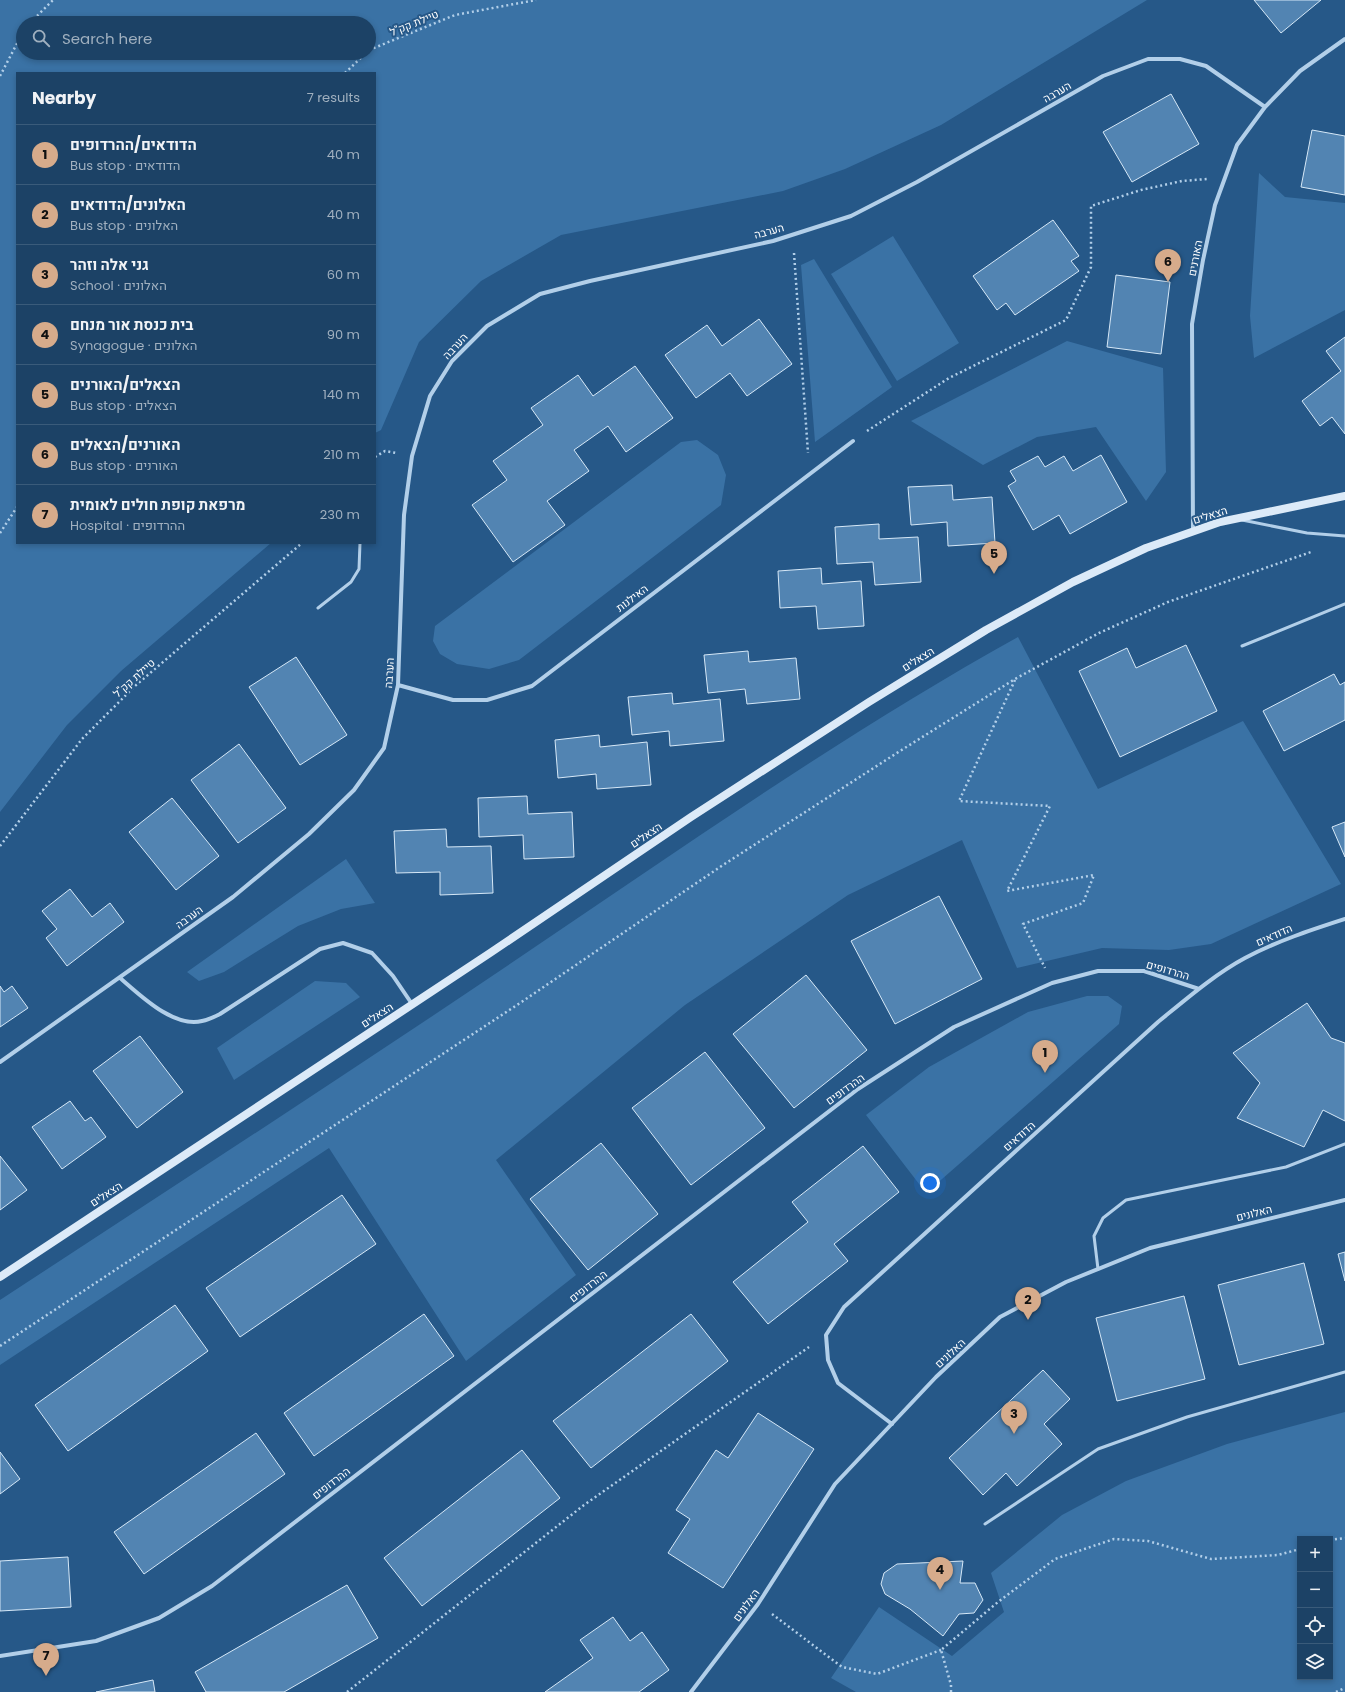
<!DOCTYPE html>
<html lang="en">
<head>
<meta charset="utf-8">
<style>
	body { margin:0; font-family:Poppins,Heebo,sans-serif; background:#25496c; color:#f1f3f6 }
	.controls { position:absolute; right:12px; bottom:12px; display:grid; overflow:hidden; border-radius:0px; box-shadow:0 2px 6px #0003 }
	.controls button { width:36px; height:36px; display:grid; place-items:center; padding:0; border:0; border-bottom:1px solid #3a5b7a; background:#1c4266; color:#f1f3f6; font:20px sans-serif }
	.you { position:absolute; left:930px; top:1183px; width:14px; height:14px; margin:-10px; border:3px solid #fff; border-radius:50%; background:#1a73e8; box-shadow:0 0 0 6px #1a73e833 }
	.badge { display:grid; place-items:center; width:26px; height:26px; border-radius:50%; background:#d6ab8b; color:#111; font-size:13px; font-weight:700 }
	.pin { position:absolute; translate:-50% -33px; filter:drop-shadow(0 1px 2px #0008) }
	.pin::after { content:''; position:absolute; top:21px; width:14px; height:12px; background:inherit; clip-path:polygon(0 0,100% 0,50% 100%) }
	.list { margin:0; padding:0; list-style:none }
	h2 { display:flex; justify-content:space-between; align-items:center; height:52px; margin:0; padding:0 16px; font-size:17px }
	h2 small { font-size:13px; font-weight:400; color:#a0b0bf }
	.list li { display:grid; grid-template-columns:26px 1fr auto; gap:12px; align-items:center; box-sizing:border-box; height:60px; padding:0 16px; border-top:1px solid #3a5b7a }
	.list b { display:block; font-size:15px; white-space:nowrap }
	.list p { margin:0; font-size:13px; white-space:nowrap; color:#a0b0bf }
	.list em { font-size:13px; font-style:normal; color:#a0b0bf }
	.icon { flex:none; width:22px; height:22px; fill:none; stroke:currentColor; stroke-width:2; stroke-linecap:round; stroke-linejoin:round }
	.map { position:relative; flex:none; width:1345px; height:1692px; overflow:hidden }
	.search { position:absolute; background:#1c4266; box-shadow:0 2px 6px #0003; left:16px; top:16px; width:360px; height:44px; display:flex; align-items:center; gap:10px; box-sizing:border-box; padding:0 14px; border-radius:22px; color:#a0b0bf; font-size:15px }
	.panel { position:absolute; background:#1c4266; box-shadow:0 2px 6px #0003; left:16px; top:72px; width:360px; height:472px; border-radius:0px }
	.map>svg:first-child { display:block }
	.green { fill:#3a72a5; fill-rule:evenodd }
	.building { fill:#5284b2; stroke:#d6e8f7 }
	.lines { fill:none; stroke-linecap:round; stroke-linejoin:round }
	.path { stroke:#b2cfe9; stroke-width:2.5; stroke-dasharray:2 3; stroke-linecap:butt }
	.lane { stroke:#b2cfe9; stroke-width:3 }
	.street { stroke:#b2cfe9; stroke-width:4 }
	.secondary { stroke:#dceaf8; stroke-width:8 }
	.labels { text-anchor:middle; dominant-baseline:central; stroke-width:4; stroke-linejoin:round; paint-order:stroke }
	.street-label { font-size:11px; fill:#fff; stroke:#265888 }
</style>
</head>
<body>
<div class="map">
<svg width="1345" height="1692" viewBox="0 0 1345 1692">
	<rect width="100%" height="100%" fill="#265888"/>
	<path class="green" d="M0 0H1147L941 125 845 169 783 191 561 235 481 281 419 342 381 430 375 433V73H17V543H271L121 671 67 725 0 812ZM23 23H369V53H23Z
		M1259 173 1285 197 1345 203V310L1254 358 1250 316Z
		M893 236 959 343 897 381 831 274Z
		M814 259 892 387 815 442 801 265Z
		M1067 341 1163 368 1166 472 1146 501 1096 427 1037 437 983 465 911 421Z
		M697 440 718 455 726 475 721 505 519 660 489 669 457 664 440 654 433 641 435 626 681 442Z
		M1018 637 1098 789 1243 721 1341 884 1211 944 1169 950 1102 948 1017 968 962 840 848 895 685 1005 496 1160 576 1275 466 1361 329 1148 0 1365V1300C168 1190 338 1080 504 968 673 854 840 736 1018 637Z
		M346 859 375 903 341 909 298 926 224 972 199 981 187 972Z
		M315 981 346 983 360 997 234 1080 217 1048Z
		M1087 996H1108L1122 1006 1119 1024 926 1193 866 1115 929 1067 1028 1012Z
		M1345 1412V1692H856L831 1678 879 1607 952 1656 1004 1612 991 1573 1062 1515 1126 1481 1227 1444ZM1300 1539H1330V1677H1300Z"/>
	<path class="building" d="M1254 0H1321L1281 33Z
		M1171 94 1199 144 1132 182 1103 132Z
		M1312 130 1345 136V195L1301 187Z
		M1053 220 1079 256 1071 261 1079 271 1015 315 1006 303 997 310 973 276Z
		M1116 275 1170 282 1161 354 1107 347Z
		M759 319 792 364 747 396 730 373 696 398 665 355 707 325 722 346Z
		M1345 337V434L1332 417 1320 426 1302 401 1341 371 1326 351Z
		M635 366 673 418 626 452 608 426 574 450 589 471 547 501 565 525 513 562 472 505 507 480 493 461 543 425 531 408 578 375 593 396Z
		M1101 455 1127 502 1070 534 1059 515 1033 530 1008 486 1016 481 1010 471 1038 456 1045 467 1064 456 1073 471Z
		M952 485 953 500 992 497 995 543 948 546 947 522 911 525 908 487Z
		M879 524V539L918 537 921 582 875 585 873 562 837 564 835 527Z
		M821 568 822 584 861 581 864 626 818 629 816 606 780 608 778 571Z
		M1186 645 1217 711 1120 757 1079 671 1127 648 1136 668Z
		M748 651 749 662 796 658 800 699 747 704 745 689 708 693 704 655Z
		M296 657 347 735 300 765 249 687Z
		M1334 674 1340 685 1345 682V720L1284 751 1263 711Z
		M672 693 673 704 720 699 724 741 670 746 669 731 632 735 628 697Z
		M599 735 600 747 647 742 651 785 597 789 596 774 558 778 555 740Z
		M239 744 286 808 238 843 191 780Z
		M527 796 528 814 572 812 574 857 524 859 523 835 479 837 478 798Z
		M172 798 219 856 176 890 129 832Z
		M1345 822V857L1332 827Z
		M446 829 447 847 491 846 493 893 440 895V872L396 873 394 831Z
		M70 889 92 917 110 903 124 922 67 966 46 938 57 929 42 911Z
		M939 896 982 979 895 1024 851 941Z
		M806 975 867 1050 794 1108 733 1034Z
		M0 986 4 992 12 986 28 1008 0 1027Z
		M1307 1003 1331 1038 1345 1043V1121L1323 1110 1304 1147 1237 1118 1260 1083 1233 1053Z
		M140 1036 183 1092 137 1128 93 1071Z
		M705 1052 765 1128 691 1185 632 1108Z
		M70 1101 85 1121 91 1117 106 1137 62 1169 32 1127Z
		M601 1143 658 1214 588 1270 530 1199Z
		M863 1146 899 1192 834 1244 848 1261 768 1324 733 1282 808 1222 792 1202Z
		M0 1156 27 1190 0 1210Z
		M342 1195 376 1244 240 1337 206 1288Z
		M1345 1252V1281L1338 1254Z
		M1304 1263 1324 1344 1239 1365 1218 1285Z
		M1184 1296 1205 1379 1117 1401 1096 1318Z
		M175 1305 208 1351 68 1451 35 1405Z
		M424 1314 454 1356 314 1456 284 1413Z
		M691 1314 728 1361 591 1468 553 1421Z
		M1043 1370 1070 1399 1044 1424 1062 1444 1017 1486 1006 1473 983 1495 949 1458Z
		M758 1413 814 1449 723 1588 668 1553 690 1519 676 1510 716 1450 728 1458Z
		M256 1433 285 1474 144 1574 114 1532Z
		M522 1450 560 1498 422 1606 384 1558Z
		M0 1452 20 1479 0 1494Z
		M68 1557 71 1607 0 1611V1561Z
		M963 1561 960 1583H975L983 1600 974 1613 959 1614 943 1636 910 1609 885 1594 881 1584 884 1573 897 1564Z
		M347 1585 378 1638 284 1692H206L195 1672Z
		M613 1617 630 1641 642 1632 669 1670 639 1692H545L593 1658 580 1640Z
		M153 1680 155 1692H96Z"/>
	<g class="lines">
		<path class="path" d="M30 23 53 0
			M369 50 455 15 536 0
			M345 73 366 53
			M0 76 23 32
			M794 253 808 453
			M867 431 949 378 1066 320 1091 267V206L1141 190 1182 181 1207 179
			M375 457 385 451 396 453
			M0 533 17 507
			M1015 680 959 801 1050 806 1007 891 1094 875 1083 903 1023 924 1045 968
			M0 846 82 739 135 686 302 543
			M0 1346 523 1001 723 865 900 751 1015 679 1099 633 1168 602 1311 552
			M1330 1540 1345 1538
			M772 1614 842 1667 877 1674 941 1650
			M347 1692 584 1505 809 1347
			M951 1692V1685L941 1650 998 1602 1055 1559 1114 1539 1148 1541 1211 1559 1278 1555 1300 1549
			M1336 1692 1345 1688"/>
		<path class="lane" d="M1242 520 1307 533 1345 536
			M318 608 351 582 359 569 360 543
			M1242 646 1345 604
			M1098 1269 1094 1236 1103 1218 1126 1200 1286 1167 1345 1144
			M985 1524 1098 1449 1187 1417 1345 1372"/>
		<path class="street" d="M1193 532 1192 324 1203 260 1215 205 1237 145 1265 107 1300 71 1345 39
			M398 685 453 700H487L532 686 853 441
			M120 978C140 995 173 1028 202 1021 208 1020 214 1017 220 1014L320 949 343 943 372 953 393 976 412 1004
			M0 1062 233 897 309 834 354 790 384 748 398 685 404 515 412 456 430 396 452 361 487 326 540 294 590 281 773 241 851 216 917 182 1103 76 1148 59H1180L1206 66 1265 107
			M892 1424 838 1383 828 1360 826 1335 844 1307 1158 1022C1185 1000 1215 974 1245 958 1277 941 1311 930 1345 919
			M0 1656 96 1641 159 1618 212 1586 858 1089 954 1027 1052 983 1098 971H1144L1199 989
			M691 1692 758 1604 835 1484 936 1377 1000 1317 1066 1282 1150 1248 1345 1200"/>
		<path class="secondary" d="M0 1277 490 953 691 817 869 702 986 630 1073 582 1146 548 1220 522 1345 496"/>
	</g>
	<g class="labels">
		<g class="street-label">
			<text transform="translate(414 23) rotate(-22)">טיילת קק"ל</text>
			<text transform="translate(1057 92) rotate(-30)">הערבה</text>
			<text transform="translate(769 231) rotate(-15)">הערבה</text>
			<text transform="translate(1195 258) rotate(-79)">האורנים</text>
			<text transform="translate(455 346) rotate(-47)">הערבה</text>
			<text transform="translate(1210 515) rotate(-17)">הצאלים</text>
			<text transform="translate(632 598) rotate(-37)">האילנות</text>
			<text transform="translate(918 659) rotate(-32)">הצאלים</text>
			<text transform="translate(389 673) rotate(-86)">הערבה</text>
			<text transform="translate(134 678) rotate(-42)">טיילת קק"ל</text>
			<text transform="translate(646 835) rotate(-34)">הצאלים</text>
			<text transform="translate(189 917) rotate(-36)">הערבה</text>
			<text transform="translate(1274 935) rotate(-24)">הדודאים</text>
			<text transform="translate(1168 970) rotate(16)">ההרדופים</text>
			<text transform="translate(377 1015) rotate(-33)">הצאלים</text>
			<text transform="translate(845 1089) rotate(-36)">ההרדופים</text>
			<text transform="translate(1019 1136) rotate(-42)">הדודאים</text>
			<text transform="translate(106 1194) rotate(-33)">הצאלים</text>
			<text transform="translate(1254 1213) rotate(-14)">האלונים</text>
			<text transform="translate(588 1286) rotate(-38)">ההרדופים</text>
			<text transform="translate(950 1353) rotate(-43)">האלונים</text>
			<text transform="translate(331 1483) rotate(-38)">ההרדופים</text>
			<text transform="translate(746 1605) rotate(-54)">האלונים</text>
		</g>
	</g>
</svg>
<div class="controls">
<button>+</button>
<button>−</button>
<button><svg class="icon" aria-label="locate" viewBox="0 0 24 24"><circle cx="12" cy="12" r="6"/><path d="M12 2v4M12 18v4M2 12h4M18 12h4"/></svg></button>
<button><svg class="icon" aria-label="layers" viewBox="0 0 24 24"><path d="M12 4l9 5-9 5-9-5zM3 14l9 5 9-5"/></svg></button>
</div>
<div class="you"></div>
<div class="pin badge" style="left:1045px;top:1073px">1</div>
<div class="pin badge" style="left:1028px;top:1320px">2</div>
<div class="pin badge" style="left:1014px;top:1434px">3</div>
<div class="pin badge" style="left:940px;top:1590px">4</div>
<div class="pin badge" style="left:994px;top:574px">5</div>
<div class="pin badge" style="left:1168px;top:282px">6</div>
<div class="pin badge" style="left:46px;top:1676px">7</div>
<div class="search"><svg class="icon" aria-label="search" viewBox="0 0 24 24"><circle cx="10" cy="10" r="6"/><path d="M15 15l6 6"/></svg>Search here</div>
<section class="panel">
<h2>Nearby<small>7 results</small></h2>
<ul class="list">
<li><span class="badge">1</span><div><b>הדודאים/ההרדופים</b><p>Bus stop · הדודאים</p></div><em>40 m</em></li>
<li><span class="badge">2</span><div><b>האלונים/הדודאים</b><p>Bus stop · האלונים</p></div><em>40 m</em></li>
<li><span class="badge">3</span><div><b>גני אלה וזהר</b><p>School · האלונים</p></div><em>60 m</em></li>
<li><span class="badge">4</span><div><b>בית כנסת אור מנחם</b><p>Synagogue · האלונים</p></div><em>90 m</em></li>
<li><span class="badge">5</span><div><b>הצאלים/האורנים</b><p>Bus stop · הצאלים</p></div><em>140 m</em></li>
<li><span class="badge">6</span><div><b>האורנים/הצאלים</b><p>Bus stop · האורנים</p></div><em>210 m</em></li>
<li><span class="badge">7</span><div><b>מרפאת קופת חולים לאומית</b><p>Hospital · ההרדופים</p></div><em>230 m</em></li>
</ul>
</section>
</div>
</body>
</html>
